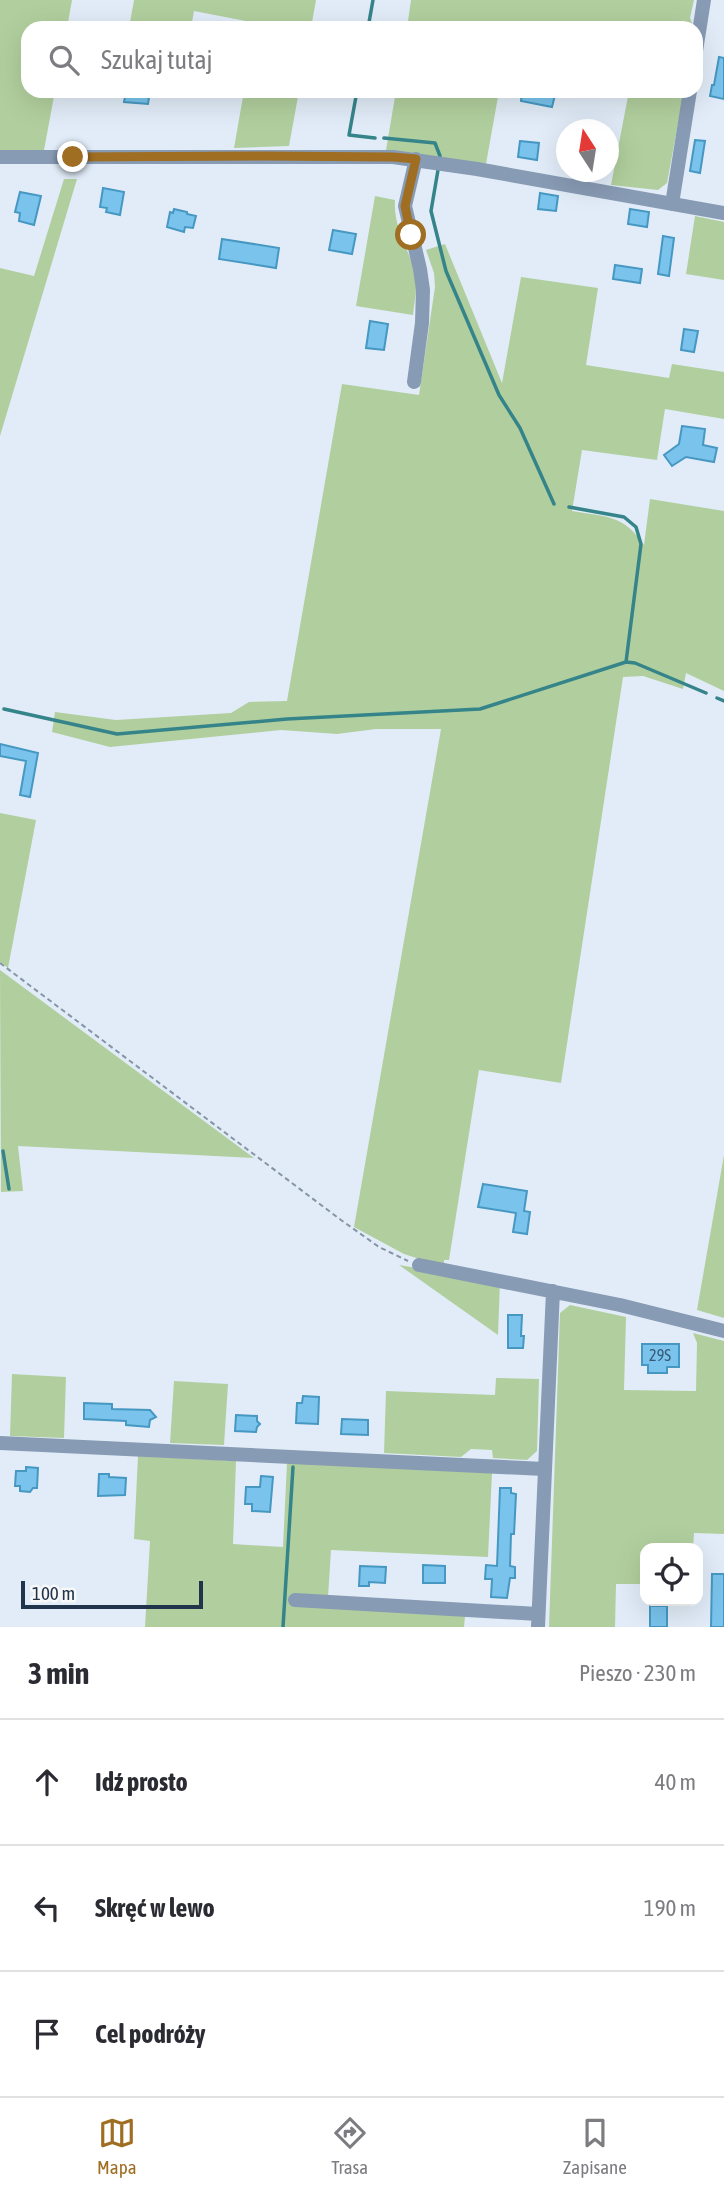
<!DOCTYPE html>
<html lang="pl">
<head>
<meta charset="utf-8">
<style>
	body { margin:0; font-family:"Asap Condensed",sans-serif; background:#f7f7f7; color:#2b2b33 }
	.controls { position:absolute; right:21px; bottom:21px; display:grid; overflow:hidden; border-radius:14px; box-shadow:0 7px 28px #0002 }
	.controls button { width:63px; height:63px; display:grid; place-items:center; padding:0; border:0; border-bottom:2px solid #e1e1e2; background:#fff; color:#2b2b33; font:35px sans-serif }
	.compass { position:absolute; left:556px; top:119px; width:63px; height:63px; border-radius:50%; background:#fff; box-shadow:0 7px 28px #0002; rotate:348deg }
	.scale { position:absolute; left:21px; bottom:18px; width:182px; box-sizing:border-box; padding-left:7px; border:4px solid #20344c; border-top:0; font-size:19px; line-height:24px; white-space:nowrap; color:#20344c; -webkit-text-stroke:5px #f8f8f8; paint-order:stroke }
	.stop { position:absolute; width:21px; height:21px; margin:-16px; border:5px solid #9f6e22; border-radius:50%; background:#fff }
	.stop.end { background:#9f6e22; border-color:#fff; box-shadow:0 2px 7px #0008 }
	.list { margin:0; padding:0; list-style:none }
	h2 { display:flex; justify-content:space-between; align-items:center; height:91px; margin:0; padding:0 28px; font-size:30px }
	h2 small { font-size:23px; font-weight:400; color:#7c7c81 }
	.list li { display:grid; grid-template-columns:46px 1fr auto; gap:21px; align-items:center; box-sizing:border-box; height:126px; padding:0 28px; border-top:2px solid #e1e1e2 }
	.list b { display:block; font-size:26px; white-space:nowrap }
	.list em { font-size:23px; font-style:normal; color:#7c7c81 }
	.icon { flex:none; width:38px; height:38px; fill:none; stroke:currentColor; stroke-width:2; stroke-linecap:round; stroke-linejoin:round }
	.map { position:relative; flex:none; width:724px; height:1627px; overflow:hidden }
	.search { position:absolute; background:#fff; box-shadow:0 7px 28px #0002; left:21px; right:21px; top:21px; height:77px; display:flex; align-items:center; gap:18px; box-sizing:border-box; padding:0 24px; border-radius:21px; color:#7c7c81; font-size:26px }
	.sheet { height:469px; background:#fff }
	nav { display:flex; justify-content:space-around; align-items:center; box-sizing:border-box; height:98px; border-top:2px solid #e1e1e2; background:#fff; font-size:19px; color:#7c7c81 }
	nav a { display:grid; justify-items:center; gap:4px }
	nav .on { color:#9f6e22 }
	.map>svg:first-child { display:block }
	.green { fill:#b1cf9e }
	.lines { fill:none; stroke-linecap:round; stroke-linejoin:round }
	.stream { stroke:#35848a; stroke-width:3.5 }
	.building { fill:#79c3ec; stroke:#4698c2; stroke-width:2 }
	.path { stroke:#8595a6; stroke-width:2; stroke-dasharray:5 3.5; stroke-linecap:butt }
	.minor { stroke:#889bb4; stroke-width:14 }
	.route { stroke:#9f6e22; stroke-width:9 }
	.labels { text-anchor:middle; dominant-baseline:central; stroke-width:5; stroke-linejoin:round; paint-order:stroke }
	.number-label { font-size:16px; fill:#365874 }
</style>
</head>
<body>
<div class="map">
<svg width="724" height="1627" viewBox="0 0 724 1627">
	<rect width="100%" height="100%" fill="#e1ecf8"/>
	<path class="green" d="M0 0H72L67 28H28V91H55L44 150 0 151Z
		M134 0H316L311 28H256V23L194 11 191 28H129Z
		M411 0H694L690 18 694 28H407Z
		M244 91H299L289 146 234 148Z
		M396 91H499L486 164 386 150Z
		M629 91H684L667 183 658 190 611 185Z
		M64 179H77L0 436V268L34 276Z
		M375 196 395 200C393 233 413 252 416 281 417 292 414 304 413 315L356 306Z
		M695 216 724 222V280L686 274Z
		M445 244 502 383 521 277 598 288 586 365 669 378 672 364 724 372V419L665 409 657 460 582 450 572 511C606 517 623 514 644 545L650 499 724 511V691L686 673 683 689 643 676 623 677 561 1083 479 1070 449 1260H444V1267L404 1254 354 1227 441 729H376L337 734 281 730 110 747 52 732 55 712 116 720 231 713 249 702 287 701 342 384 419 395 435 287 434 273 426 250Z
		M0 813 36 820 8 968 0 962Z
		M0 970 254 1158 18 1146 23 1191 1 1192Z
		M724 1155V1318L697 1310Z
		M399 1265 500 1282 498 1335Z
		M570 1305 626 1317 624 1390 696 1391 697 1343 693 1333 724 1341V1534L694 1533 693 1548H645V1584H616L615 1627H549L560 1313Z
		M12 1374 66 1377 64 1438 10 1436Z
		M496 1378 539 1379 537 1451 527 1460 493 1458 492 1450 471 1449 461 1457 384 1453 386 1391 495 1395Z
		M174 1381 228 1384 224 1445 170 1443Z
		M138 1456 236 1461 233 1544 283 1547 287 1463 492 1473 488 1557 331 1550 328 1597 465 1616 464 1627H145L150 1541 134 1539Z"/>
	<g class="lines">
		<path class="stream" d="M368 28 373 0
			M357 91 349 135 375 138
			M384 138 435 143 440 156
			M438 170 431 211 446 271 499 395 520 428 554 504
			M626 662 635 663 706 693
			M717 698 724 701
			M4 709 117 734 287 719 480 709 626 662 641 544 636 527 624 517 569 507
			M3 1151 9 1189
			M283 1627 293 1467"/>
	</g>
	<path class="building" d="M719 57 724 58V99L710 96 712 85H714Z
		M126 91H150L148 104 124 102Z
		M522 91 555 95 552 107 521 101Z
		M695 140 705 141 700 173 690 171Z
		M520 141 539 143 537 160 518 157Z
		M103 188 124 192 120 215 106 212 107 208 100 207Z
		M20 192 41 196 34 225 19 221 20 213 15 212Z
		M540 193 558 196 556 211 538 209Z
		M174 209 187 212V214L196 216 193 228 185 227 184 232 167 227 170 212 173 213Z
		M630 209 649 212 647 227 628 224Z
		M333 230 356 234 352 254 329 250Z
		M663 236 674 238 669 276 658 274Z
		M222 239 279 248 276 268 219 259Z
		M615 265 642 269 640 283 613 279Z
		M370 321 388 324 384 350 366 348Z
		M684 329 698 331 694 352 681 350Z
		M682 426 705 429 703 445 717 448 714 462 686 457 672 466 664 455 679 444Z
		M0 744 38 753 30 797 20 795 26 761 0 756Z
		M483 1184 527 1191 524 1211 530 1212 527 1234 513 1232 516 1213 478 1207Z
		M508 1315H522L521 1336H524L523 1348H508Z
		M642 1344H679V1367H667V1373H648V1365H642Z
		M303 1396 319 1397 318 1424 296 1423 297 1403H302Z
		M84 1403 112 1404V1409L150 1410 156 1417 150 1420 149 1427 126 1425V1421L84 1419Z
		M236 1415 257 1416V1421L260 1424 257 1427 256 1432 235 1431Z
		M342 1419 368 1420V1435L341 1434Z
		M26 1467 38 1468 37 1488H33L30 1492 20 1491V1486H15L16 1471H26Z
		M99 1474H109V1477L126 1478 125 1495 98 1496Z
		M261 1476 273 1477 270 1512 252 1511V1504H245L246 1487H260Z
		M500 1488H511V1493L516 1494 514 1534H511L510 1566 515 1567V1578H510L507 1598 491 1597 492 1579H485L486 1565 497 1566Z
		M423 1565 445 1566V1583H423Z
		M360 1566 386 1567 385 1583 369 1582V1586H359Z
		M712 1574H724V1627H711Z
		M650 1606H667V1627H650Z"/>
	<g class="lines">
		<path class="path" d="M0 963 341 1220 379 1247 408 1261"/>
		<path class="minor" d="M696 51 704 0
			M0 157H393L477 169 724 213
			M672 204 690 91
			M414 382 422 323 423 290 420 269 405 206 416 159
			M419 1265 620 1305 724 1331
			M0 1443 544 1469
			M295 1600 538 1614
			M538 1627 553 1291"/>
	</g>
	<g class="lines">
		<path class="route" d="M73 157 265 156 393 157 416 159 405 206 411 235"/>
	</g>
	<g class="labels">
		<g class="number-label">
			<text x="660" y="1355">29S</text>
		</g>
	</g>
</svg>
<div class="controls">
<button><svg class="icon" aria-label="locate" viewBox="0 0 24 24"><circle cx="12" cy="12" r="6"/><path d="M12 2v4M12 18v4M2 12h4M18 12h4"/></svg></button>
</div>
<svg class="compass" viewBox="-18 -18 36 36"><path d="M0-13l5 13h-10z" fill="#e53935"/><path d="M0 13l5-13h-10z" fill="#7c7c81"/></svg>
<div class="scale">100 m</div>
<div class="stop" style="left:411px;top:235px"></div>
<div class="stop end" style="left:73px;top:157px"></div>
<div class="search"><svg class="icon" aria-label="search" viewBox="0 0 24 24"><circle cx="10" cy="10" r="6"/><path d="M15 15l6 6"/></svg>Szukaj tutaj</div>
</div>
<section class="sheet">
<h2>3 min<small>Pieszo · 230 m</small></h2>
<ul class="list">
<li><svg class="icon" aria-label="ahead" viewBox="0 0 24 24"><path d="M12 20V5M6 11l6-6 6 6"/></svg><div><b>Idź prosto</b></div><em>40 m</em></li>
<li><svg class="icon" aria-label="left" viewBox="0 0 24 24"><path d="M17 20v-9H6M10 6l-5 5 5 5"/></svg><div><b>Skręć w lewo</b></div><em>190 m</em></li>
<li><svg class="icon" aria-label="arrive" viewBox="0 0 24 24"><path d="M6 21V4h12l-3 4 3 4H6"/></svg><div><b>Cel podróży</b></div></li>
</ul>
</section>
<nav>
<a class="on"><svg class="icon" aria-label="map" viewBox="0 0 24 24"><path d="M3 6l6-2 6 2 6-2v14l-6 2-6-2-6 2zM9 4v14M15 6v14"/></svg>Mapa</a>
<a><svg class="icon" aria-label="directions" viewBox="0 0 24 24"><path d="M12 3l9 9-9 9-9-9zM9 14v-3h6M13 9l2 2-2 2"/></svg>Trasa</a>
<a><svg class="icon" aria-label="saved" viewBox="0 0 24 24"><path d="M7 4h10v16l-5-4-5 4z"/></svg>Zapisane</a>
</nav>
</body>
</html>
